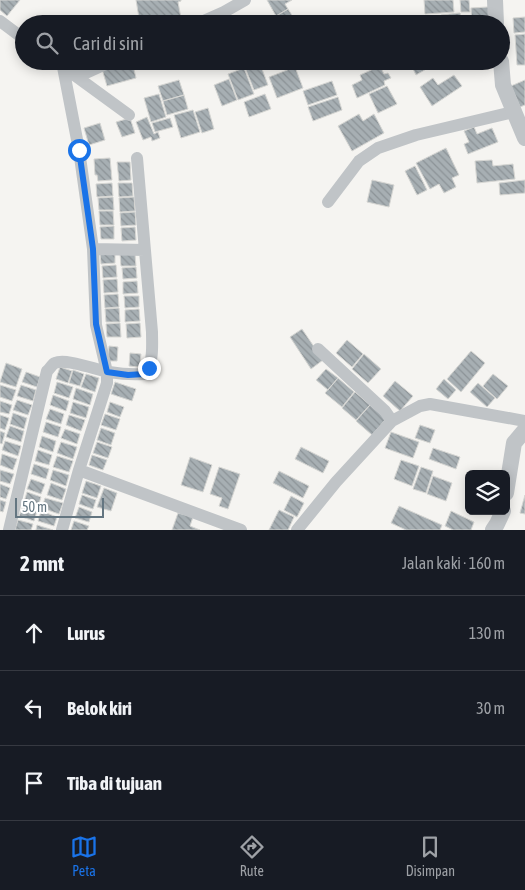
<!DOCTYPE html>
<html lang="id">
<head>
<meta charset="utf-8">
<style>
	body { margin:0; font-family:"Asap Condensed",sans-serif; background:#20242c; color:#f1f3f6 }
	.controls { position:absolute; right:15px; bottom:15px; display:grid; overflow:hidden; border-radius:8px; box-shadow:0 2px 12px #0003 }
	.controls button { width:45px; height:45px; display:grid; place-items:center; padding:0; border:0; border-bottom:1px solid #363941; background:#171b24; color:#f1f3f6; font:25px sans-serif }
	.scale { position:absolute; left:15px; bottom:12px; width:89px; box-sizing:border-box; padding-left:5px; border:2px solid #647681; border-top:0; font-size:14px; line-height:18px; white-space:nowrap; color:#647681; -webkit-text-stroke:4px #fff; paint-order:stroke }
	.stop { position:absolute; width:15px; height:15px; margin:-11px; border:4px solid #1a73e8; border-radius:50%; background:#fff }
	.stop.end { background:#1a73e8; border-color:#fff; box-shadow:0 1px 5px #0008 }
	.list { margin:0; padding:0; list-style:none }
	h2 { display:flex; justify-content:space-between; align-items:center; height:65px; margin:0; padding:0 20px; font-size:21px }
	h2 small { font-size:16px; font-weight:400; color:#9ea1a6 }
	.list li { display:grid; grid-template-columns:32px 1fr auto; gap:15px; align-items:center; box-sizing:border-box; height:75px; padding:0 20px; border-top:1px solid #363941 }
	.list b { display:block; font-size:19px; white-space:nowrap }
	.list em { font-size:16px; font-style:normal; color:#9ea1a6 }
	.icon { flex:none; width:28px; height:28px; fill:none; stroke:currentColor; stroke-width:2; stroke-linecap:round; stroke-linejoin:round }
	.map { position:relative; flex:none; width:525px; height:530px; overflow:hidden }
	.search { position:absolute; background:#171b24; box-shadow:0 2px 12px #0003; left:15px; right:15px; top:15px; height:55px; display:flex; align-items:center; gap:12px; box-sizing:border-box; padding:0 18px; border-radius:28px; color:#9ea1a6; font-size:19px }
	.sheet { height:290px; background:#171b24 }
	nav { display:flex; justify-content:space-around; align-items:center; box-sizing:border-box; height:70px; border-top:1px solid #363941; background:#171b24; font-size:14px; color:#9ea1a6 }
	nav a { display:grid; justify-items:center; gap:2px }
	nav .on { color:#1a73e8 }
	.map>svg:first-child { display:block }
	.building { fill:url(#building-back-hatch); stroke:#d6d6d3 }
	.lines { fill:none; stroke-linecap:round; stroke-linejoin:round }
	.minor { stroke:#c0c4c7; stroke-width:12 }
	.tertiary { stroke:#c0c4c7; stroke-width:16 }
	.route { stroke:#1a73e8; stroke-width:6 }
</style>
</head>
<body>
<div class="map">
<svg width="525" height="530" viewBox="0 0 525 530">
	<defs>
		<pattern id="building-back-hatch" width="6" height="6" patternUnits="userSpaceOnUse" patternTransform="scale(1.25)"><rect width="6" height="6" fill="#a7afb3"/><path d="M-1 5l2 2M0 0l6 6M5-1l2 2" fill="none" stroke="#8c9397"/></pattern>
	</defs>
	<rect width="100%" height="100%" fill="#f5f4f1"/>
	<path class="building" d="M0 0H20L7 16 0 10Z
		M136 0H181V1L178 2 181 18 173 19 174 22 167 24H140Z
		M267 0H292L285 4 288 9 276 16Z
		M424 0H453L454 12 425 14Z
		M460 0H469L470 12H461Z
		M488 7 495 22 472 24 471 8Z
		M288 9 295 20 289 24H281L276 16Z
		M460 13 462 24H442L441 15Z
		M525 17V32L514 33 513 18Z
		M525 34V65H517L515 35Z
		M132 61 136 78 107 86 102 69Z
		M254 61H259L268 85 254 90 244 65Z
		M409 61H424L428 68 416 75Z
		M429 61H447L433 69Z
		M380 66 384 74 388 73 391 78 384 81 385 85 357 98 352 85 362 80 360 75Z
		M295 67 303 88 277 98 269 77Z
		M244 68 254 94 238 100 228 74Z
		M454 75 462 86 432 106 420 87 433 78 438 85Z
		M229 79 237 100 222 106 214 85Z
		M179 80 184 95 163 101 158 86Z
		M525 80V105L520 107 511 86Z
		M332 81 337 95 308 105 303 91Z
		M387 86 397 104 378 113 369 94Z
		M159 94 166 117 151 122 144 98Z
		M265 94 271 109 249 117 244 102Z
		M184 95 188 109 167 115 163 101Z
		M338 97 342 110 313 121 308 107Z
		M208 108 214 129 202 133 195 112Z
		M193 110 200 132 181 138 174 115Z
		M359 114 363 121 374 114 384 133 352 151 338 126Z
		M147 117 154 134 158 132 160 138 152 141 151 137 143 140 136 122Z
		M130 118 135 133 122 137 116 122Z
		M170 118 173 127 155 132 152 123Z
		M100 123 105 140 89 145 84 128Z
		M474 127 477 134 492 128 498 142 468 154 464 144 469 142 464 131Z
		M446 148 459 175 452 178 456 187 444 193 439 184 430 189 416 163Z
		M110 158 112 180 98 181 97 175H95L94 159Z
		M492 160 493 166 513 164 515 179 477 183 475 161Z
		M117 162H130L131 180 119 181Z
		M415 166 427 190 417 195 405 171Z
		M372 180 394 185 389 207 367 202Z
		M525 180V193L500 195 499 183Z
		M112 183 113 196 97 197 96 184Z
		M118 183H132L133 196 119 197Z
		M113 197 114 210H99L98 198Z
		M134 197 135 211 120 212 119 198Z
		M99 211H113L114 225H100Z
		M135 212 136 225 121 226 120 213Z
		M114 226V239H101L100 227Z
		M135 227 136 240 122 241 121 228Z
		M115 252V263L101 264 100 253Z
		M120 254H135L136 266H121Z
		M116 265 117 277 103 278 102 266Z
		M136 267 137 278 123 279 122 268Z
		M117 279 118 292 104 293 103 280Z
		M137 281 138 293 123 294V282Z
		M118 294 119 307 105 308 104 295Z
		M124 296H139V307L125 308Z
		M119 308 120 322H106L105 309Z
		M139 309 140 321 125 322V310Z
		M120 323 121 337H107L106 324Z
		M140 323 141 337 127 338 126 324Z
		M302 329 323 360 311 369 290 337Z
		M347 340 363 354 352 367 336 353Z
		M109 346 118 347 117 361H108Z
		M471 351 485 363 461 392 447 379Z
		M130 353 141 354 140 367 129 366Z
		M364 354 381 369 368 383 352 369Z
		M6 363 22 369 16 387 0 382Z
		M60 367 72 371 68 383 56 379Z
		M326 369 338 378 328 390 316 380Z
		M73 370 84 374 80 386 69 383Z
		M26 372 40 377 37 387 22 382Z
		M86 374 99 378 95 392 81 387Z
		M493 374 508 386 497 399 483 386Z
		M338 378 354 392 342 407 325 393Z
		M444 379 456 390 448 399 436 389Z
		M395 381 413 396 400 411 383 396Z
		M57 382 73 387 69 398 54 393Z
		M115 382 136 389 132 401 111 394Z
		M478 383 495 398 487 407 470 392Z
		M0 385 16 390 12 401 0 397Z
		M21 385 36 390 33 401 17 396Z
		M76 388 93 394 90 405 73 399Z
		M355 392 370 405 356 420 342 408Z
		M53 395 69 401 66 411 50 405Z
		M17 400 32 405 28 415 13 410Z
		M0 401 12 405 9 414 0 412Z
		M73 402 89 407 86 418 70 413Z
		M110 402 124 407 120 417 107 412Z
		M370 405 386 419 372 435 356 421Z
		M50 409 64 414 61 424 46 419Z
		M13 413 27 418 24 429 10 424Z
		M105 414 120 419 116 430 101 425Z
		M0 415 9 418 5 430 0 428Z
		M69 415 85 420 81 431 66 425Z
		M46 422 61 427 58 437 43 432Z
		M420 425 435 430 430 443 415 438Z
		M10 426 24 431 21 442 6 437Z
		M101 428 115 433 111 445 97 440Z
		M65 429 80 434 77 444 61 438Z
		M0 431 5 433 2 444 0 443Z
		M391 432 419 442 413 458 385 448Z
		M42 436 56 441 53 452 39 447Z
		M5 441 21 446 18 456 2 450Z
		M61 442 77 447 73 459 57 453Z
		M97 442 112 447 108 458 93 453Z
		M301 447 329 461 323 473 295 459Z
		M433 448 460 457 456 469 429 459Z
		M38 450 52 455 49 465 35 461Z
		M2 454 17 459 13 470 0 465Z
		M92 455 107 460 103 470 89 465Z
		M57 456 73 461 69 472 53 467Z
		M190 457 212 465 203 492 181 485Z
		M401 460 419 466 412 486 394 479Z
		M34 464 49 469 46 479 31 474Z
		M219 467 240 474 228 509 219 506 222 498 210 494Z
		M421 467 433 471 426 493 413 489Z
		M0 470 14 474 10 484 0 481Z
		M53 470 69 475 66 486 50 480Z
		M279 471 309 486 303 498 273 483Z
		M433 476 452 483 446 501 427 494Z
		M31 479 45 484 41 494 27 489Z
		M86 481 101 486 97 498 82 493Z
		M51 483 66 489 62 500 47 495Z
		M0 484 10 488 6 499 0 497Z
		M104 488 117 493 111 511 97 507Z
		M27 492 41 497 38 507 24 502Z
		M82 495 96 500 93 509 79 504Z
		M525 495V514L520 513Z
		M291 496 304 503 297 517 284 510Z
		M45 498 63 503 59 514 42 508Z
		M0 500 6 502 3 512 0 511Z
		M23 506 37 511 34 521 19 516Z
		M399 506 442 525 440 530H406L391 523Z
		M79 507 92 512 89 522 75 518Z
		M279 510 294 517 288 530H269Z
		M41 511 57 517 54 526 38 521Z
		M451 511 474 522 471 530H453L445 526Z
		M178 513 193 517 190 526 200 530H172Z
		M18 520 33 524 31 530H15Z
		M74 521 89 526 87 530H71Z
		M37 525 53 530H36Z"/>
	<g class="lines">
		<path class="minor" d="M0 21 24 39
			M197 24 224 12
			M224 24V12L245 0
			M55 61 129 115
			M77 77 112 61
			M328 202 359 161 378 148 416 135 513 112
			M93 249 145 250
			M318 349 385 411 392 421 420 406 430 404 525 421
			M79 470 241 530
			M9 530 47 371C50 369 52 364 55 363 66 358 96 370 109 372 121 374 132 375 144 374 154 363 152 347 152 332L137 158
			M62 530 79 470 107 383V372L96 325 93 249 79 150 63 67
			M297 530 336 482 392 421"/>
		<path class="tertiary" d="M495 0 496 24
			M501 61 503 85 525 138
			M506 493 514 443 525 430
			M493 530 497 524 503 511"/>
	</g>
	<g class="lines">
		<path class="route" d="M79 150 93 249 96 324 107 372 128 375 144 374 149 368"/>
	</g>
</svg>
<div class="controls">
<button><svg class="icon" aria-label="layers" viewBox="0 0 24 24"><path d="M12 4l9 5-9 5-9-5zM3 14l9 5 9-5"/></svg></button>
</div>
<div class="scale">50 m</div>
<div class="stop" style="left:79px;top:150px"></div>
<div class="stop end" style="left:149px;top:368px"></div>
<div class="search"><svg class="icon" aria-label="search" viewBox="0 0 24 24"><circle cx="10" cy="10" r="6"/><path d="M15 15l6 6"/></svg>Cari di sini</div>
</div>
<section class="sheet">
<h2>2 mnt<small>Jalan kaki · 160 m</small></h2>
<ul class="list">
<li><svg class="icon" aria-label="ahead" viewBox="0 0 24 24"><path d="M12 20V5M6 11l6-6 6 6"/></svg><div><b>Lurus</b></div><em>130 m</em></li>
<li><svg class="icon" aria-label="left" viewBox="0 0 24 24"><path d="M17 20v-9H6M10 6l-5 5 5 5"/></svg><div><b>Belok kiri</b></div><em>30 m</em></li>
<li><svg class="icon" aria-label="arrive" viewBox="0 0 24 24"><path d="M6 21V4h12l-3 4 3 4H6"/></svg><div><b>Tiba di tujuan</b></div></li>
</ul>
</section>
<nav>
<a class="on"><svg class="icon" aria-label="map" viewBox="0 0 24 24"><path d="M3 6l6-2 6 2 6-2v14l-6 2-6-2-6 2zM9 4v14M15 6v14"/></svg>Peta</a>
<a><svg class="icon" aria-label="directions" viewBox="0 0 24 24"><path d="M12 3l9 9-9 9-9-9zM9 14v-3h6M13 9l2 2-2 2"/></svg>Rute</a>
<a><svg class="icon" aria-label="saved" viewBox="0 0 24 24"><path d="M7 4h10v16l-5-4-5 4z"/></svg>Disimpan</a>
</nav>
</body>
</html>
